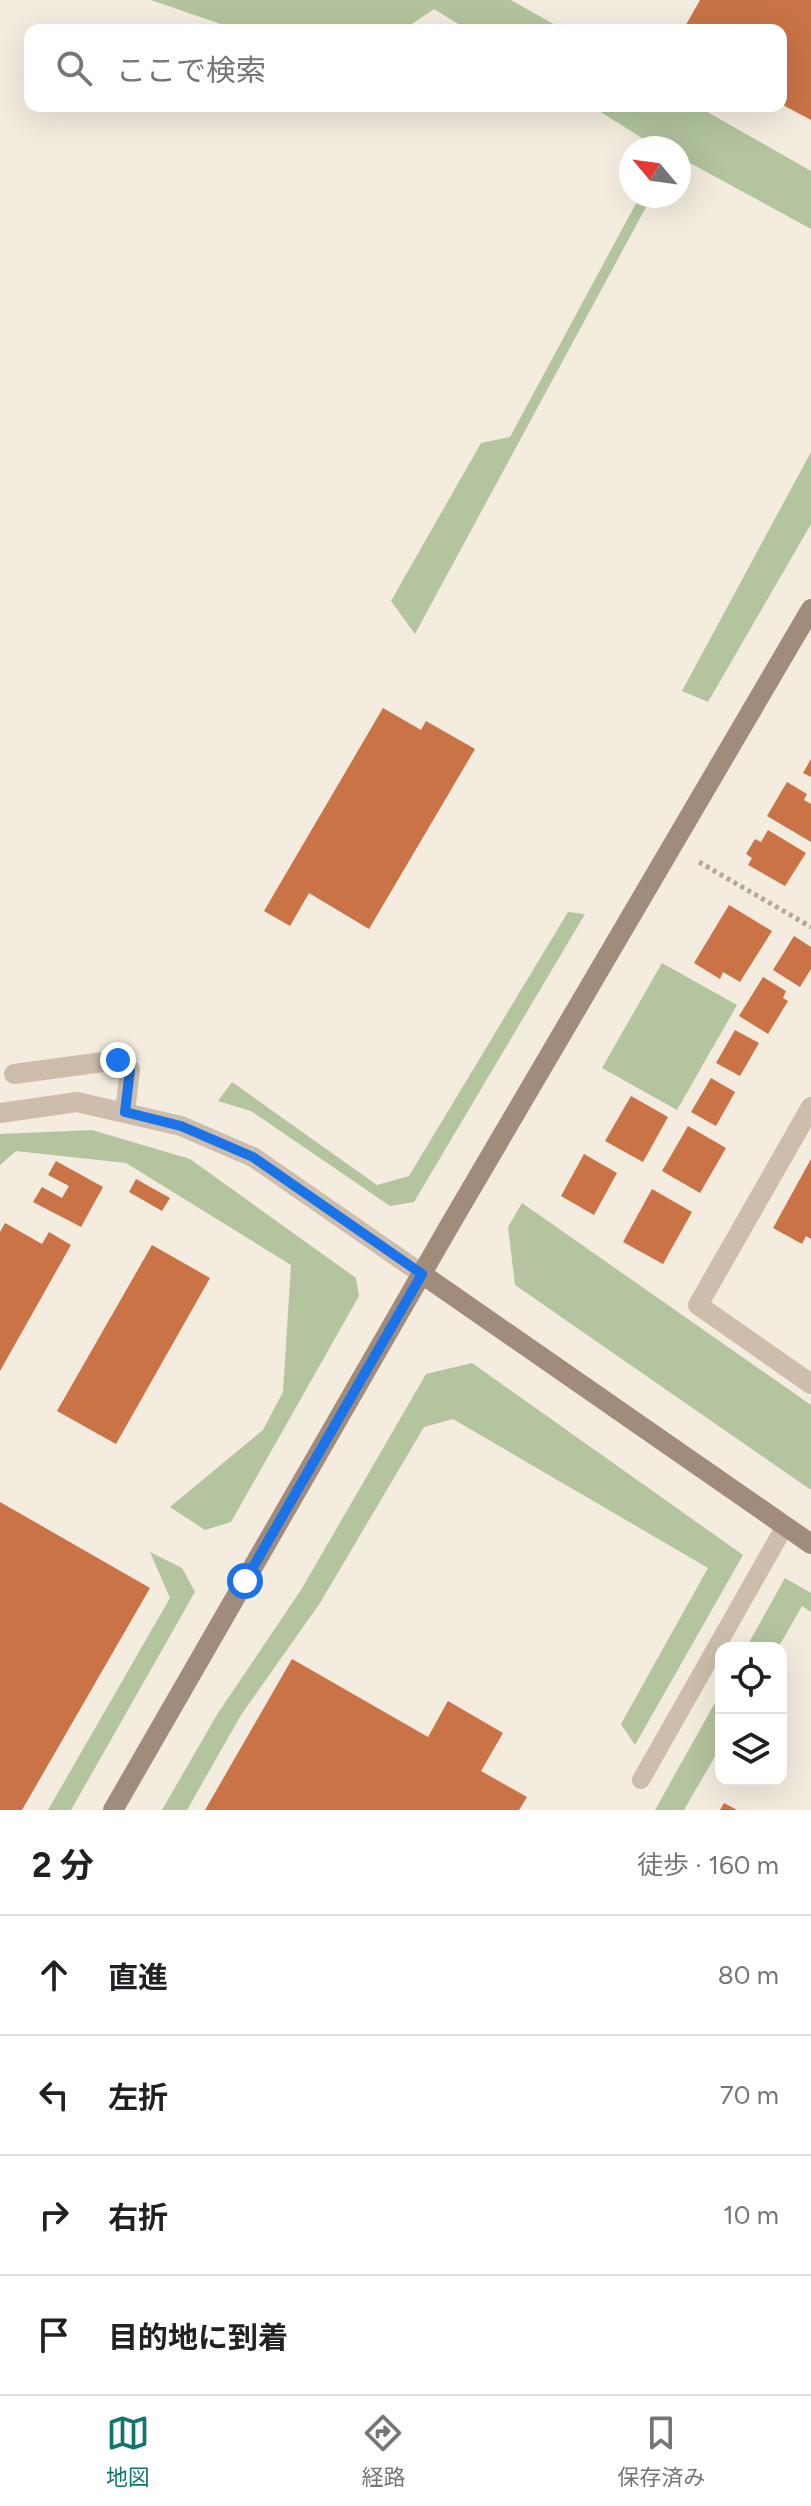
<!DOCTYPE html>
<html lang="ja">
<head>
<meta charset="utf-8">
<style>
	body { margin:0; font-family:Figtree,"Noto Sans JP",sans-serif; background:#f2f2f2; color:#202124 }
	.controls { position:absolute; right:24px; bottom:24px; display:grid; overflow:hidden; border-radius:16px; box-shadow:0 8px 32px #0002 }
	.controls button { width:72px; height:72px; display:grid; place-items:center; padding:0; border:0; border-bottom:2px solid #e0e0e0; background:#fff; color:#202124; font:40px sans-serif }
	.compass { position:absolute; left:619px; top:136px; width:72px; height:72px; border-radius:50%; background:#fff; box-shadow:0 8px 32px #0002; rotate:299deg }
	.stop { position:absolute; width:24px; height:24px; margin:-18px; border:6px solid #1a73e8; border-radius:50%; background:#fff }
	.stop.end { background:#1a73e8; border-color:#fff; box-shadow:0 2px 8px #0008 }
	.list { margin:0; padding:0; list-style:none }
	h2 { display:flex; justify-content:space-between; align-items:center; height:104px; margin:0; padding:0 32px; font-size:34px }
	h2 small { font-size:26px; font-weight:400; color:#757577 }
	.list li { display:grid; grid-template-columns:52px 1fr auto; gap:24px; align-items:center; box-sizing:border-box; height:120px; padding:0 32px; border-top:2px solid #e0e0e0 }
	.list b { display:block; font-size:30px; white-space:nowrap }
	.list em { font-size:26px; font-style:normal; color:#757577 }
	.icon { flex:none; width:44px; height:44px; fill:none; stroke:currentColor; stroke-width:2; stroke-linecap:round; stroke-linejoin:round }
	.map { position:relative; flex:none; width:811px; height:1810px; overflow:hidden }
	.search { position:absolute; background:#fff; box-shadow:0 8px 32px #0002; left:24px; right:24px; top:24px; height:88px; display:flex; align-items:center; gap:20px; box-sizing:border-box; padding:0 28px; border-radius:16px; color:#757577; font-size:30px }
	.sheet { height:584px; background:#fff }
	nav { display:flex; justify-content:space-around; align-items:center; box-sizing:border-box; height:112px; border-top:2px solid #e0e0e0; background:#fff; font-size:22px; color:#757577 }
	nav a { display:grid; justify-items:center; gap:4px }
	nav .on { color:#0f766e }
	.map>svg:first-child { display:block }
	.green { fill:#b3c49e }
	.building { fill:#c97347 }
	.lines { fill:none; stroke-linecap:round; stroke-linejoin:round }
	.path { stroke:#b9a794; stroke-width:5; stroke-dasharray:4 4; stroke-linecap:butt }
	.lane { stroke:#cdbdaa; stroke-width:18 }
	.street { stroke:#cdbdaa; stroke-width:20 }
	.secondary { stroke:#a18c7b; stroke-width:20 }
	.route { stroke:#1a73e8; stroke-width:10 }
</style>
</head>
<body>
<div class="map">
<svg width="811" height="1810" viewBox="0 0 811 1810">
	<rect width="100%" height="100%" fill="#f4ecdf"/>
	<path class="green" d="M151 0H511L564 30H468L434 9 403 30H238Z
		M591 106H697L811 171V229L679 157V148H658Z
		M640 196H652L415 634 391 601 481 443 510 437Z
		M811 452V524L708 702 682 691Z
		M568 912 585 914 414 1202 390 1206 251 1111 218 1101 232 1082 377 1185 409 1176Z
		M662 963 737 1005 677 1110 602 1068Z
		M92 1130 190 1159 356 1278 359 1296 231 1522 205 1530 170 1507 263 1430 283 1392 291 1265 126 1163 16 1151 0 1165V1134Z
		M522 1203 811 1405V1490L515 1285 508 1227Z
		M472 1363 743 1555 635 1745 621 1724 708 1568 453 1419 424 1427 320 1603 241 1715 187 1810H162L218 1713 301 1590 426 1374Z
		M150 1552 182 1568 195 1592 71 1810H48L170 1598Z
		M785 1578 811 1593V1612L802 1606 778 1648H746Z
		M721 1692V1746L684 1810H655Z"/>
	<path class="building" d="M700 0H811V120L781 104V30H683Z
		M383 708 421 730 426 721 475 749 369 929 309 893 290 926 264 911Z
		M811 759V777L803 773Z
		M787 782 807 794 804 800 811 804V842L767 816Z
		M768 830 806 853 785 886 748 865 752 858 746 854 755 839 761 842Z
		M729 905 772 931 740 982 723 972 720 979 694 963Z
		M794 936 811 947V969L800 987 773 970Z
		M763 977 786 991 783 998 788 1001 768 1034 739 1016Z
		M735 1030 759 1043 740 1076 716 1063Z
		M711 1078 735 1092 716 1126 691 1112Z
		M631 1096 668 1117 643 1162 605 1141Z
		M688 1126 726 1148 700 1193 662 1171Z
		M584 1154 617 1173 594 1215 561 1196Z
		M811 1159V1239L806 1236 802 1244 773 1228Z
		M56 1161 103 1187 81 1227 33 1202 42 1187 62 1198 69 1186 48 1175Z
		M136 1179 170 1198 162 1211 129 1192Z
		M652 1189 692 1212 663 1264 623 1242Z
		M5 1223 42 1244 49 1232 71 1245 0 1371V1232Z
		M152 1245 210 1278 116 1444 57 1411Z
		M0 1502 150 1588 22 1810H0Z
		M292 1659 428 1737 448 1701 503 1733 481 1771 527 1797 519 1810H205Z
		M724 1803 737 1810H720Z"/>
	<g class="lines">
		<path class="path" d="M699 862 811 927"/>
		<path class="lane" d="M641 1780 785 1526"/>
		<path class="street" d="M14 1074 118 1060 130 1070 125 1112
			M811 1107 698 1305 811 1384
			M0 1113 77 1102 181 1126 253 1157 422 1274"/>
		<path class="secondary" d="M422 1274 811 1544
			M113 1810 451 1223 811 609"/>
	</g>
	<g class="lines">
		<path class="route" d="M118 1060 130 1070 125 1112 181 1126 253 1157 422 1274 245 1581"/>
	</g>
</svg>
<div class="controls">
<button><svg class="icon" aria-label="locate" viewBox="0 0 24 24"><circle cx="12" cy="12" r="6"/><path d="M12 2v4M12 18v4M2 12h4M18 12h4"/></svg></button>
<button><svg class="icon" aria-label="layers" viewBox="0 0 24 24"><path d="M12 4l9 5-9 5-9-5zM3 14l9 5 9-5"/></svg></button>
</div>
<svg class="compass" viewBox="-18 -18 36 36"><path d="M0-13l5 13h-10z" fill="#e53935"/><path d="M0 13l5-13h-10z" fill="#757577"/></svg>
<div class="stop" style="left:245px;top:1581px"></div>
<div class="stop end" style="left:118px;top:1060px"></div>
<div class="search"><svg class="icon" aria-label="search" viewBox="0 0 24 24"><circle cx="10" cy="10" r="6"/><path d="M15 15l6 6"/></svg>ここで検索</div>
</div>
<section class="sheet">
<h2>2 分<small>徒歩 · 160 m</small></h2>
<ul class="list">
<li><svg class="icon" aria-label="ahead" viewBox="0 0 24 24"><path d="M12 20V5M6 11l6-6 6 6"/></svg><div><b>直進</b></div><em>80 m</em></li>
<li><svg class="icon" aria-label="left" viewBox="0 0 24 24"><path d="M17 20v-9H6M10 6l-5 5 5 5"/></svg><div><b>左折</b></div><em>70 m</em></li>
<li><svg class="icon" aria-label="right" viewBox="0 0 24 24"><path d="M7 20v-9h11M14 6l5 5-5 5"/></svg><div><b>右折</b></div><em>10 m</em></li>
<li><svg class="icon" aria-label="arrive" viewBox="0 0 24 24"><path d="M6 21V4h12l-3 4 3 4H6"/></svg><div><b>目的地に到着</b></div></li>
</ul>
</section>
<nav>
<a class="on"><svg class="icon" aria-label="map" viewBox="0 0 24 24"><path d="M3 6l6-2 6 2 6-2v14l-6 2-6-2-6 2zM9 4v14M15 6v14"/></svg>地図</a>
<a><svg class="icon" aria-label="directions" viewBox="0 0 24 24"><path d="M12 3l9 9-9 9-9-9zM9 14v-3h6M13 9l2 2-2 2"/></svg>経路</a>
<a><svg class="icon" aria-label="saved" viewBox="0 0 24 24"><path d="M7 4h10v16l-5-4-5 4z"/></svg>保存済み</a>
</nav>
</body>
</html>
